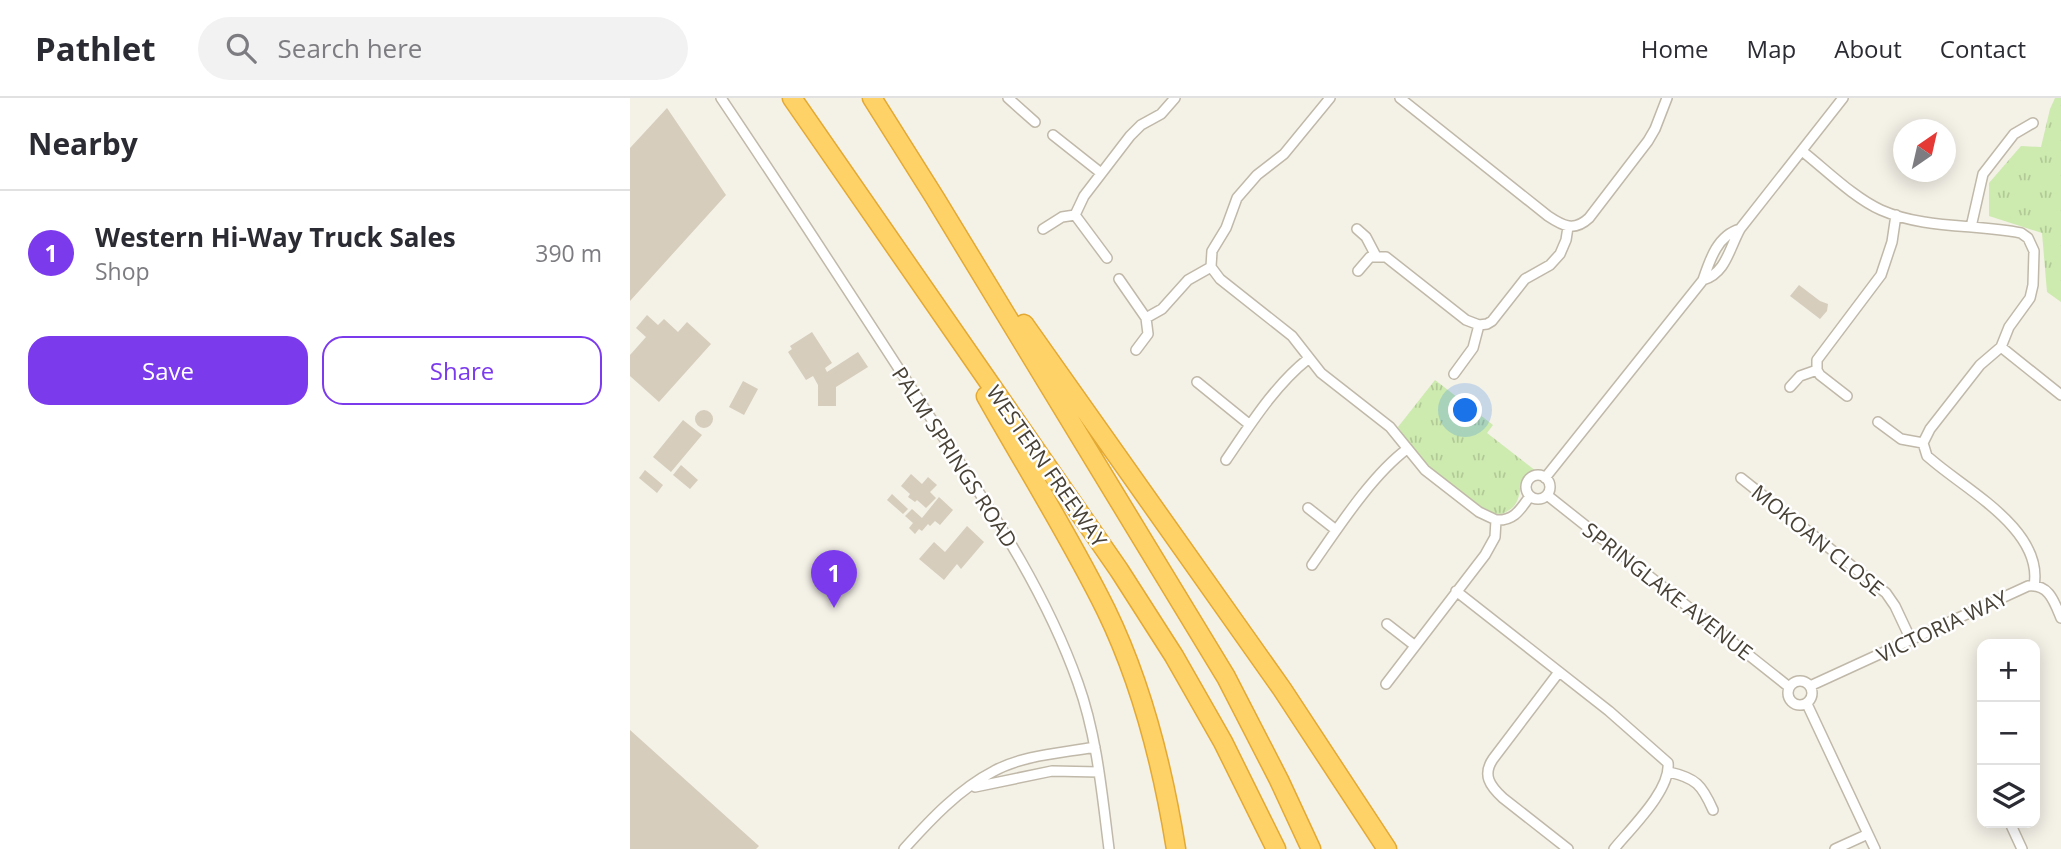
<!DOCTYPE html>
<html lang="en">
<head>
<meta charset="utf-8">
<style>
	body { margin:0; font-family:"Open Sans",sans-serif; background:#f2f2f3; color:#2b2b33 }
	.controls { position:absolute; right:21px; bottom:21px; display:grid; overflow:hidden; border-radius:14px; box-shadow:0 4px 18px #0003 }
	.controls button { width:63px; height:63px; display:grid; place-items:center; padding:0; border:0; border-bottom:2px solid #e1e1e2; background:#fff; color:#2b2b33; font:35px sans-serif }
	.compass { position:absolute; left:1263px; top:21px; width:63px; height:63px; border-radius:50%; background:#fff; box-shadow:0 4px 18px #0003; rotate:34deg }
	.you { position:absolute; left:836px; top:313px; width:24px; height:24px; margin:-18px; border:5px solid #fff; border-radius:50%; background:#1a73e8; box-shadow:0 0 0 10px #1a73e833 }
	.badge { display:grid; place-items:center; width:46px; height:46px; border-radius:50%; background:#7c3aed; color:#fff; font-size:23px; font-weight:700 }
	.pin { position:absolute; translate:-50% -58px; filter:drop-shadow(0 2px 4px #0008) }
	.pin::after { content:''; position:absolute; top:37px; width:24px; height:21px; background:inherit; clip-path:polygon(0 0,100% 0,50% 100%) }
	.list { margin:0; padding:0; list-style:none }
	h2 { display:flex; justify-content:space-between; align-items:center; height:91px; margin:0; padding:0 28px; font-size:30px }
	h2 small { font-size:23px; font-weight:400; color:#7c7c81 }
	.list li { display:grid; grid-template-columns:46px 1fr auto; gap:21px; align-items:center; box-sizing:border-box; height:126px; padding:0 28px; border-top:2px solid #e1e1e2 }
	.list b { display:block; font-size:26px; white-space:nowrap }
	.list p { margin:0; font-size:23px; white-space:nowrap; color:#7c7c81 }
	.list em { font-size:23px; font-style:normal; color:#7c7c81 }
	.actions { display:flex; gap:14px; padding:21px 28px }
	.actions a { flex:1; padding:16px 0; border:2px solid #7c3aed; border-radius:21px; text-align:center; font-size:24px; color:#7c3aed }
	.actions .main { background:#7c3aed; color:#fff }
	.icon { flex:none; width:38px; height:38px; fill:none; stroke:currentColor; stroke-width:2; stroke-linecap:round; stroke-linejoin:round }
	.map { position:relative; flex:none; width:1431px; height:751px; overflow:hidden }
	header { display:flex; align-items:center; gap:42px; box-sizing:border-box; height:98px; padding:0 35px; background:#fff; border-bottom:2px solid #e1e1e2 }
	header strong { font-size:33px }
	nav { display:flex; gap:38px; margin-inline-start:auto; font-size:24px }
	.search { width:490px; height:63px; background:#f2f2f3; display:flex; align-items:center; gap:18px; box-sizing:border-box; padding:0 24px; border-radius:38px; color:#7c7c81; font-size:26px }
	main { display:flex }
	aside { flex:1; background:#fff }
	.map>svg:first-child { display:block }
	.park { fill:url(#park-tufts) }
	.building { fill:#d6cdbc }
	.lines { fill:none; stroke-linecap:round; stroke-linejoin:round }
	.minor-casing { stroke:#c0b9a9; stroke-width:12 }
	.motorway-casing { stroke:#e3a932; stroke-width:21 }
	.minor { stroke:#fff; stroke-width:9 }
	.motorway { stroke:#ffd268; stroke-width:18 }
	.labels { text-anchor:middle; dominant-baseline:central; stroke-width:5; stroke-linejoin:round; paint-order:stroke }
	.street-label { font-size:21px; fill:#484136; stroke:#fff }
</style>
</head>
<body>
<header>
<strong>Pathlet</strong>
<div class="search"><svg class="icon" aria-label="search" viewBox="0 0 24 24"><circle cx="10" cy="10" r="6"/><path d="M15 15l6 6"/></svg>Search here</div>
<nav><a>Home</a><a>Map</a><a>About</a><a>Contact</a></nav>
</header>
<main>
<aside>
<h2>Nearby<small></small></h2>
<ul class="list">
<li><span class="badge">1</span><div><b>Western Hi-Way Truck Sales</b><p>Shop</p></div><em>390 m</em></li>
</ul>
<div class="actions"><a class="main">Save</a><a>Share</a></div>
</aside>
<div class="map">
<svg width="1431" height="751" viewBox="0 0 1431 751">
	<defs>
		<pattern id="park-tufts" width="24" height="20" patternUnits="userSpaceOnUse" patternTransform="scale(1.75)"><rect width="24" height="20" fill="#cdeaaf"/><path d="M3 7l-1-3M5 7V3M7 7l1-3M15 17l-1-3M17 17v-4M19 17l1-3" fill="none" stroke="#b2ca97"/></pattern>
	</defs>
	<rect width="100%" height="100%" fill="#f4f1e7"/>
	<path class="park" d="M1425 0H1431V204L1417 194 1412 135 1359 118V85L1391 48 1411 49 1420 11Z
		M805 282 863 327 857 335 906 373C881 384 898 403 876 414 873 416 868 417 865 416 853 414 801 371 790 360 781 351 775 339 768 329Z"/>
	<path class="building" d="M37 10 96 97 0 203V50Z
		M1169 187 1190 203 1198 206 1197 213 1190 221 1160 198Z
		M17 217 28 227 34 221 48 234 57 224 81 246 29 304 0 278V257L16 239 6 230Z
		M182 234 202 265 195 270 197 274 228 254 238 269 206 289V308H188V287L183 278 176 282 158 254 162 251 160 248Z
		M113 283 128 291 114 317 99 309Z
		M65 321a9 9 0 1 1 18 0a9 9 0 1 1-18 0Z
		M53 322 72 337 41 374 23 359Z
		M51 367 68 382 60 391 43 377Z
		M15 372 33 387 27 395 9 380Z
		M281 376 292 386 298 379 307 387 300 394 306 400 296 410 287 402 285 404 278 399 280 396 271 388Z
		M262 396 278 411 273 416 257 402Z
		M309 399 323 412 310 427 305 423 300 428 298 426 292 433 289 431 285 436 279 430 283 425 275 418 282 411 292 420Z
		M337 428 354 444 331 471 327 466 314 482 289 461 304 444 315 454Z
		M0 632 129 748 126 751H0Z"/>
	<g class="lines">
		<g class="minor-casing">
			<path id="minor" d="M91 0C159 101 225 203 291 305 349 395 412 483 448 585 467 638 472 696 479 751
				M378 0 405 24
				M700 0 654 56 627 77 607 100 596 130 582 153 581 169 590 181 662 238 691 275 760 329 795 372 849 414 866 422
				M770 0 918 118C933 128 944 134 959 120L1018 43 1025 31 1037 0
				M423 37 471 75
				M1172 53C1195 71 1224 100 1251 112 1294 131 1345 126 1391 135L1398 140 1404 153 1403 187 1400 200 1379 229 1371 249 1350 267 1300 331 1293 345 1297 358 1303 363C1338 393 1414 433 1404 488
				M1341 129 1353 76 1384 36 1403 25
				M413 131 432 119 445 117
				M727 131 736 139 746 158
				M477 160 445 117 454 98 500 38 511 27 531 16 545 0
				M728 173 740 159H756L836 222 849 227
				M489 181 516 220
				M1073 182C1096 175 1099 151 1110 131L1213 0
				M1371 249 1431 297
				M506 252 518 236 516 220 532 211 558 182 581 169
				M824 276 843 250 849 227 857 226 862 223 895 181 920 167 930 156 936 142 938 129
				M567 284 620 327
				M1160 289 1170 278 1187 272
				M1217 298 1190 277 1187 272V262L1251 177 1262 144 1266 117
				M1248 324 1271 341 1293 345
				M596 362C620 327 645 287 678 261
				M896 389a12 12 0 1 1 24 0a12 12 0 1 1-24 0Z
				M915 380 1073 182C1080 161 1088 137 1110 131
				M1111 380 1256 495 1265 508 1281 542
				M917 397 1159 589
				M678 410 706 432
				M682 467C708 430 741 378 777 351
				M826 493 979 613 1038 665C1041 692 1001 730 984 751
				M757 526 784 547
				M929 574 863 661C852 677 860 688 873 700L938 751
				M1158 595a12 12 0 1 1 24 0a12 12 0 1 1-24 0Z
				M756 586 855 457 865 439 866 422C884 423 890 412 900 398
				M1180 588 1398 488C1419 486 1424 503 1431 520
				M1177 606 1245 751
				M1039 674C1066 680 1072 687 1083 712
				M345 689 422 673 469 674
				M1380 725 1392 751
				M274 751C300 722 329 691 364 673 393 657 432 655 465 649
				M1205 751 1238 736"/>
		</g>
		<g class="motorway-casing">
			<path id="motorway" d="M162 0 489 472 544 558 593 644 646 751
				M242 0 305 100 596 579 649 682 681 751
				M394 226 652 591 757 751
				M356 298C396 369 440 439 476 512 512 586 533 670 546 751"/>
		</g>
		<use href="#minor" class="minor"/>
		<use href="#motorway" class="motorway"/>
	</g>
	<g class="labels">
		<g class="street-label">
			<text transform="translate(325 359) rotate(57)">PALM SPRINGS ROAD</text>
			<text transform="translate(417 368) rotate(55)">WESTERN FREEWAY</text>
			<text transform="translate(1188 442) rotate(39)">MOKOAN CLOSE</text>
			<text transform="translate(1038 493) rotate(38)">SPRINGLAKE AVENUE</text>
			<text transform="translate(1312 528) rotate(-25)">VICTORIA WAY</text>
		</g>
	</g>
</svg>
<div class="controls">
<button>+</button>
<button>−</button>
<button><svg class="icon" aria-label="layers" viewBox="0 0 24 24"><path d="M12 4l9 5-9 5-9-5zM3 14l9 5 9-5"/></svg></button>
</div>
<svg class="compass" viewBox="-18 -18 36 36"><path d="M0-13l5 13h-10z" fill="#e53935"/><path d="M0 13l5-13h-10z" fill="#7c7c81"/></svg>
<div class="you"></div>
<div class="pin badge" style="left:204px;top:510px">1</div>
</div>
</main>
</body>
</html>
